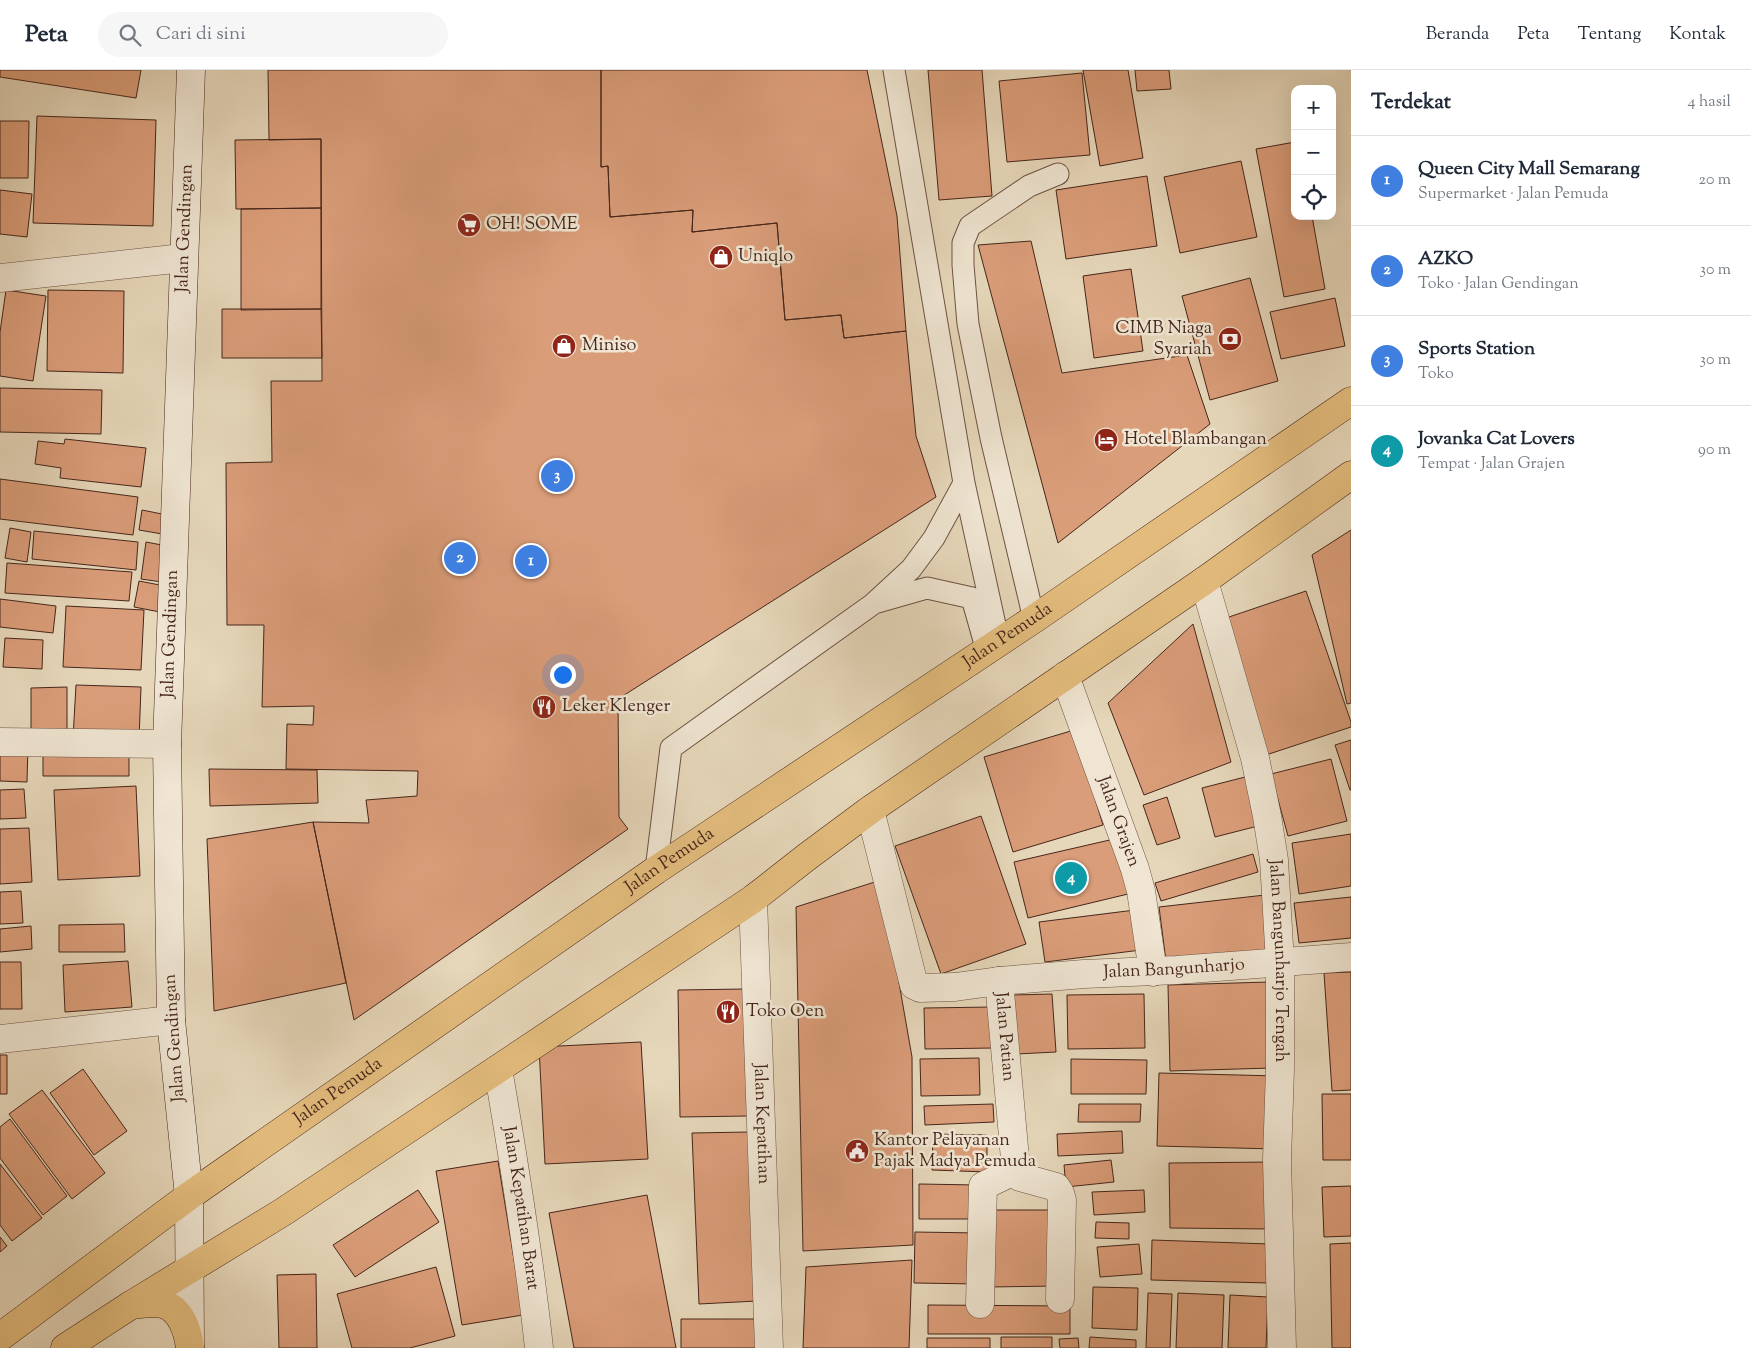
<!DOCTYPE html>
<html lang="id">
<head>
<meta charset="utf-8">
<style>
	body { margin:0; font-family:"Sorts Mill Goudy",serif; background:#f6f6f7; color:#1f2937 }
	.controls { position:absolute; right:15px; top:15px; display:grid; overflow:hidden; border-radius:10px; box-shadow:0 5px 20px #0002 }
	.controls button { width:45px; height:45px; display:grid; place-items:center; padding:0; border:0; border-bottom:1px solid #e0e1e3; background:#fff; color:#1f2937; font:25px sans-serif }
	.you { position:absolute; left:562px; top:604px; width:18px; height:18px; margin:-12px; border:4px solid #fff; border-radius:50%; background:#1a73e8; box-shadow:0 0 0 8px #1a73e833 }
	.badge { display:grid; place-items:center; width:32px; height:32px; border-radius:50%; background:#8f2418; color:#fff; font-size:16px; font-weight:700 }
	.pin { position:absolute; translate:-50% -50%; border:2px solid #fff; box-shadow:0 1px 5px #0006 }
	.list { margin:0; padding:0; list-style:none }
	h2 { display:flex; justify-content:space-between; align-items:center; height:65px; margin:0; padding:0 20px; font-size:21px }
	h2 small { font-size:16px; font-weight:400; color:#747a83 }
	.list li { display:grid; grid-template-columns:32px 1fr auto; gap:15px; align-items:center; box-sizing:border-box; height:90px; padding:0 20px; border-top:1px solid #e0e1e3 }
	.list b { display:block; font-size:19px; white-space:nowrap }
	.list p { margin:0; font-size:16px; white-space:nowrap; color:#747a83 }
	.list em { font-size:16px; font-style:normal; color:#747a83 }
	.icon { flex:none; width:28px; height:28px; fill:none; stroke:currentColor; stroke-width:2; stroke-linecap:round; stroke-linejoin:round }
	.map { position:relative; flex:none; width:1351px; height:1278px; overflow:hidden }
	header { display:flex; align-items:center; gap:30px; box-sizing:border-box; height:70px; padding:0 25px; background:#fff; border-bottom:1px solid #e0e1e3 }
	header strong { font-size:24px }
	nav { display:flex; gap:28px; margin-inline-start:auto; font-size:18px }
	.search { width:350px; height:45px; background:#f6f6f7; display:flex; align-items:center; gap:12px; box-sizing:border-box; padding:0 18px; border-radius:28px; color:#747a83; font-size:19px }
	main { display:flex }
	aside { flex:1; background:#fff }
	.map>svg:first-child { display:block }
	.building { fill:#da9d79; stroke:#46261b }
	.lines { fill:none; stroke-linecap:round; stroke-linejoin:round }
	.service-casing { stroke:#6e5243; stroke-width:23 }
	.minor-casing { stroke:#6e5243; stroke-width:29 }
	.secondary-casing { stroke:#46261b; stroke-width:29 }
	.primary-casing { stroke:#46261b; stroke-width:29 }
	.service { stroke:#efe5d2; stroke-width:21 }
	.minor { stroke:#efe5d2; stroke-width:28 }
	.secondary { stroke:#efe5d2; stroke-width:28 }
	.primary { stroke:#e3bc7d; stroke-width:28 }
	.labels { text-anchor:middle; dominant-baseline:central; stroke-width:5; stroke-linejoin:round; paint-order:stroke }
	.poi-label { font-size:18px; fill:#46261b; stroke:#efe5d2; text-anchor:start }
	.street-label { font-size:18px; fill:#46261b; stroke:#efe5d2 }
</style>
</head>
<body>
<header>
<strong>Peta</strong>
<div class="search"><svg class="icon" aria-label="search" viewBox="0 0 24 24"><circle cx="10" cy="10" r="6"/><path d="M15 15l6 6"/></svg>Cari di sini</div>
<nav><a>Beranda</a><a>Peta</a><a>Tentang</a><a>Kontak</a></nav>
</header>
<main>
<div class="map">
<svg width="1351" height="1278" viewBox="0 0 1351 1278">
	<rect width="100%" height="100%" fill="#e6d7ba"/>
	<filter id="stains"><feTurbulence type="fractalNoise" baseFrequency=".004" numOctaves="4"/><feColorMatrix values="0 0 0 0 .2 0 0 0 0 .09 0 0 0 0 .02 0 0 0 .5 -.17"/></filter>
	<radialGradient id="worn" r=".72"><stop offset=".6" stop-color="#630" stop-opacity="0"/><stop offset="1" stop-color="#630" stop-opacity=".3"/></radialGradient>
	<path class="building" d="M0 0H141L136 28 0 7Z
		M268 0H601V97L608 96 610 147 693 140 692 162 777 153 785 250 841 245 844 268 906 261 916 366 936 427 618 629 619 747 628 759 354 950 313 752 369 753 366 730 417 726 418 701 286 699 287 654 313 655 314 636 262 637 264 555H227L226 393 272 392 271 311H322L321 69 269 70Z
		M601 0H867L897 146 906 261 844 268 841 245 785 250 777 153 692 162 693 140 610 147 608 96 601 97Z
		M928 0H982L992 126 939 130Z
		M1083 0H1128L1143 88 1100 96Z
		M1135 0H1169L1171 19 1137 21Z
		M1082 3 1090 85 1007 92 999 11Z
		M37 46 156 50 153 156 33 153Z
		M0 51H29L28 108H0Z
		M321 69V138L236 139 235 70Z
		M1295 72V146H1312L1325 219 1284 227 1256 79Z
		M1241 91 1257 167 1180 183 1164 107Z
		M1147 106 1157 176 1066 189 1056 120Z
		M0 120 32 124 27 167 0 164Z
		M321 138V239L241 240V139Z
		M1031 171 1062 303 1187 285 1210 354 1058 473 978 175Z
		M1131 199 1143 281 1094 288 1083 206Z
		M1250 208 1278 311 1210 330 1182 226Z
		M6 220 46 226 33 311 0 306V262Z
		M48 220 124 221 123 303 47 301Z
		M1335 228 1345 276 1281 289 1270 242Z
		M222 239H321L322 288H222Z
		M0 318 102 320 101 364 0 362Z
		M65 369 146 378 141 417 60 408 61 398 35 394 38 371 64 374Z
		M0 409 138 427 133 465 0 449Z
		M142 440 172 446 168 465 139 460Z
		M10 458 31 462 27 492 5 488Z
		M1351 460V633L1347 634 1312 485Z
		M34 461 138 472 136 500 32 489Z
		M146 472 167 476 162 512 141 509Z
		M7 493 132 502 129 531 5 523Z
		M139 511 165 516 160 542 134 537Z
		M1306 521 1351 652V657L1266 685 1220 550Z
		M0 529 56 536 53 563 0 557Z
		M66 536 144 540 141 600 63 597Z
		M1193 554 1231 692 1144 725 1108 633Z
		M5 568 43 570 42 599 3 597Z
		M76 615 141 617 139 670 73 668Z
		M67 617V667H31V618Z
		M1074 660 1103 755 1013 782 984 687Z
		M1351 670V720H1350L1335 675Z
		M0 675 28 676 27 712 0 711Z
		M43 677H129V706H43Z
		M1331 689 1347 751 1288 766 1271 704Z
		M209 699 317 700 318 733 210 736Z
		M1245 707 1258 756 1215 767 1202 718Z
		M136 716 140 806 58 810 54 720Z
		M24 719 26 748 0 749V720Z
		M1167 727 1180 768 1157 775 1143 735Z
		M981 746 1026 874 941 904 895 776Z
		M313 752 346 913 214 941 207 769Z
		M29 758 32 812 0 814V759Z
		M1351 764V816L1299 824 1292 773Z
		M1114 769 1128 824 1028 848 1014 792Z
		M1253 784 1258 802 1161 831 1155 813Z
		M881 810 912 987 913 1175 803 1181 796 837Z
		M21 821 23 853 0 854V822Z
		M1265 825 1272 879 1166 891 1159 837Z
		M1351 827V868L1299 873 1294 833Z
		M1135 840 1141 880 1045 892 1039 852Z
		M124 854 125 882H59V855Z
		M31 856 32 879 0 882V859Z
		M128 891 132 937 65 942 63 895Z
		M0 892H21L22 939H0Z
		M1351 902V1020L1332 1021 1324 903Z
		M1269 912 1272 998 1170 1001 1168 915Z
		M745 919 748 1046 680 1047 678 920Z
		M1052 924 1056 982 1016 984 1013 925Z
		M1144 924 1145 978 1068 979 1067 925Z
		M992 937 993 978 925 979 924 938Z
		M641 972 648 1089 545 1094 539 977Z
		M0 985H7V1024H0Z
		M979 988 980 1025 921 1026 920 989Z
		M1071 989 1147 990 1146 1024H1071Z
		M83 999 127 1061 94 1085 50 1023Z
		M1159 1003 1277 1006 1275 1079 1157 1076Z
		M42 1020 105 1103 72 1129 9 1044Z
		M1322 1024H1351V1090H1323Z
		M993 1034 994 1052 925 1055 924 1036Z
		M1079 1034H1141L1140 1052H1078Z
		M10 1049 67 1126 43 1145 0 1088V1057Z
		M1122 1061 1123 1083 1058 1086 1057 1064Z
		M749 1062 757 1231 699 1234 692 1063Z
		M933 1064 987 1065V1102L932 1100Z
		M1111 1090 1114 1112 1066 1117 1064 1095Z
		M498 1091 523 1245 462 1255 436 1101Z
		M1272 1092V1159L1170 1158 1169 1093Z
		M0 1094 42 1148 12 1171 0 1155Z
		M919 1114 978 1115V1149H919Z
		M1351 1116V1166L1324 1167 1322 1117Z
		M418 1120 439 1152 355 1207 333 1175Z
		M1144 1120 1145 1142 1094 1145 1092 1122Z
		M647 1125 676 1278H574L549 1143Z
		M989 1140H1056L1057 1216 990 1217Z
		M1096 1152 1129 1153V1169L1095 1168Z
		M915 1162 980 1163 979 1214 914 1213Z
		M0 1167 7 1176 0 1182Z
		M1152 1170 1270 1174 1269 1213 1151 1210Z
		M1351 1173V1278H1332L1330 1174Z
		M1139 1174 1142 1204 1100 1207 1097 1177Z
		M912 1190 909 1278H803L806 1197Z
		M436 1197 455 1266 410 1278H352L337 1224Z
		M316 1204 317 1278H279L277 1205Z
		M1093 1217 1138 1218 1137 1260 1092 1258Z
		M1148 1223 1172 1224 1170 1278H1146Z
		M1178 1223 1224 1225 1222 1278H1176Z
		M1230 1225 1268 1227 1266 1278H1228Z
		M928 1235 1070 1236V1264H928Z
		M681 1249H756V1278H681Z
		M1001 1267H1052V1278H1001Z
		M1090 1267 1136 1270V1278H1089Z
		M927 1268H990V1278H927Z
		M1078 1268 1079 1278H1060L1059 1269Z"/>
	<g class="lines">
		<g class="service-casing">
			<path id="service" d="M894 0 964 413 999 573
				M878 532 927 518 972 528 987 581
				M1034 549 991 368 968 254 963 195V173L970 156 1029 116 1058 104
				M656 800 671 678 873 534 911 499 934 468 964 413"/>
		</g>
		<g class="minor-casing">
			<g id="minor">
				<path d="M0 208 183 188"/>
				<path id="s1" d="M1204 511 1255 688 1267 746 1274 790 1280 893V999L1277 1090 1282 1278"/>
				<path id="s2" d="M1065 606 1135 799 1141 821 1153 902"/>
				<path d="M0 672 167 674"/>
				<path id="s3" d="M870 740 914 915 920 918 955 917 999 911 1084 904 1177 900 1351 887"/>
				<path id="s4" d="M753 829 769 1278"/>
				<path id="s5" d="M999 911 1016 1100 1020 1107 1056 1117 1060 1123 1062 1130 1060 1229"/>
				<path d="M0 969 171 950"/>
				<path id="s6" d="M498 999C514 1092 529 1184 539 1278"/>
				<path d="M980 1234 983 1116 1016 1100"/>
			</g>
		</g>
		<g class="secondary-casing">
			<g id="secondary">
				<path id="s7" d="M190 1275 189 1126 171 950 167 674 191 0"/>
			</g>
		</g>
		<g class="primary-casing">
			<g id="primary">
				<path d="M131 1235C141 1234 152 1232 163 1234 181 1239 188 1261 190 1278"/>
				<path id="s8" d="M0 1267 189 1126 656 800 1034 549 1351 331"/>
				<path d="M65 1278 131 1235 283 1142 753 829 808 786 870 740 1204 511 1351 405"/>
			</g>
		</g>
		<use href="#service" class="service"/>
		<use href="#minor" class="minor"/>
		<use href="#secondary" class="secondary"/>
		<use href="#primary" class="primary"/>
	</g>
	<defs>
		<g id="supermarket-disc" transform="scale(1.25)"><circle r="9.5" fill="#8f2418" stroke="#efe5d2"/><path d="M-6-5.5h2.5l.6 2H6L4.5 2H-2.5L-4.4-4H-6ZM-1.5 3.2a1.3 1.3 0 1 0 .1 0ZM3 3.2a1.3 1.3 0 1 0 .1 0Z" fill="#fff"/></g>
		<g id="shop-disc" transform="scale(1.25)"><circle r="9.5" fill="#8f2418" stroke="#efe5d2"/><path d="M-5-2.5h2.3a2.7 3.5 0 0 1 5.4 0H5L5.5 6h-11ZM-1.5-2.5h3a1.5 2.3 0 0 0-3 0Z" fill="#fff"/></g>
		<g id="bank-disc" transform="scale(1.25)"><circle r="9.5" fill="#8f2418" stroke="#efe5d2"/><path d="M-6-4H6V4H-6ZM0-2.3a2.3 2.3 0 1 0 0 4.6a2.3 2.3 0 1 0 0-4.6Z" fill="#fff"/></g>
		<g id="hotel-disc" transform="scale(1.25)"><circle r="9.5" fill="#8f2418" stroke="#efe5d2"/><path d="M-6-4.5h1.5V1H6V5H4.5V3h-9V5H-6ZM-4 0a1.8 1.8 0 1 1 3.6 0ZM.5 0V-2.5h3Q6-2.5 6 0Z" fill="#fff"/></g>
		<g id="restaurant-disc" transform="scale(1.25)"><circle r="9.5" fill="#8f2418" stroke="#efe5d2"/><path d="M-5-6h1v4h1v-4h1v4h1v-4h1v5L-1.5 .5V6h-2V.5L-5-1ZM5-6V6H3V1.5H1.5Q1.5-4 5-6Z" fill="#fff"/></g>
		<g id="civic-disc" transform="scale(1.25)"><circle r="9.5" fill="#8f2418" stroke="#efe5d2"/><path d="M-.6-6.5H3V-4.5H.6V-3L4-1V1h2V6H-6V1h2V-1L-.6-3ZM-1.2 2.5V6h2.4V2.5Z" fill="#fff"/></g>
	</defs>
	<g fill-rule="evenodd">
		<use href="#supermarket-disc" x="469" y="155"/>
		<use href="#shop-disc" x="721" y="187"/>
		<use href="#bank-disc" x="1230" y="269"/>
		<use href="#shop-disc" x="564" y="276"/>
		<use href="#hotel-disc" x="1106" y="370"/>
		<use href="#restaurant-disc" x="544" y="637"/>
		<use href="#restaurant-disc" x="728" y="942"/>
		<use href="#civic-disc" x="857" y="1081"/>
	</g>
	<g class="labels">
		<g class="poi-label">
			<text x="486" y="155">OH! SOME</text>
			<text x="738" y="187">Uniqlo</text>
			<text x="1212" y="259" text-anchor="end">CIMB Niaga<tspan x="1212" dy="21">Syariah</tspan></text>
			<text x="582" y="276">Miniso</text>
			<text x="1124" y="370">Hotel Blambangan</text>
			<text x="562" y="637">Leker Klenger</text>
			<text x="746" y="942">Toko Oen</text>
			<text x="874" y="1071">Kantor Pelayanan<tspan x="874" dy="21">Pajak Madya Pemuda</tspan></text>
		</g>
		<g class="street-label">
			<text stroke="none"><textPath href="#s7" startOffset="1118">Jalan Gendingan</textPath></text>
			<text stroke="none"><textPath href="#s7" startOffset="712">Jalan Gendingan</textPath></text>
			<text stroke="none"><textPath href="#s8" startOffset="1228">Jalan Pemuda</textPath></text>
			<text stroke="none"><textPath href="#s2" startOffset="155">Jalan Grajen</textPath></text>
			<text stroke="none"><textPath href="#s8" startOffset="822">Jalan Pemuda</textPath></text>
			<text stroke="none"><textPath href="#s1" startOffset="389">Jalan Bangunharjo Tengah</textPath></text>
			<text stroke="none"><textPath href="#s3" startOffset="442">Jalan Bangunharjo</textPath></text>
			<text stroke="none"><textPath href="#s5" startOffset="56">Jalan Patian</textPath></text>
			<text transform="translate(175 968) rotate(-94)">Jalan Gendingan</text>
			<text stroke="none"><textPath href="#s8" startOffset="418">Jalan Pemuda</textPath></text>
			<text stroke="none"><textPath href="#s4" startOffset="225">Jalan Kepatihan</textPath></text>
			<text stroke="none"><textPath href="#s6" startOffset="141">Jalan Kepatihan Barat</textPath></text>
		</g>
	</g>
	<rect width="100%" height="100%" filter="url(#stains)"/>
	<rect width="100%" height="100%" fill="url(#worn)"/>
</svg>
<div class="controls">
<button>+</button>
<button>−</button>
<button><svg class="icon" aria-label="locate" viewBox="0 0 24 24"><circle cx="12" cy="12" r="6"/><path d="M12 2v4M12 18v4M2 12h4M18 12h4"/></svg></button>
</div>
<div class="you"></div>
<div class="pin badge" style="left:531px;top:491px;background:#3f7fe0">1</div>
<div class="pin badge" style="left:460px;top:488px;background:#3f7fe0">2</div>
<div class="pin badge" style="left:557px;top:406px;background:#3f7fe0">3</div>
<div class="pin badge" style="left:1071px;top:808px;background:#0f9aa8">4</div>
</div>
<aside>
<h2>Terdekat<small>4 hasil</small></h2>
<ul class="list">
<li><span class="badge" style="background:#3f7fe0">1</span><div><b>Queen City Mall Semarang</b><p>Supermarket · Jalan Pemuda</p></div><em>20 m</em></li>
<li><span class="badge" style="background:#3f7fe0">2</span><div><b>AZKO</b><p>Toko · Jalan Gendingan</p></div><em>30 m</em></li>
<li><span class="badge" style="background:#3f7fe0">3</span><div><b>Sports Station</b><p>Toko</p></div><em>30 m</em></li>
<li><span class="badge" style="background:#0f9aa8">4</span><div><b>Jovanka Cat Lovers</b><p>Tempat · Jalan Grajen</p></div><em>90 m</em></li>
</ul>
</aside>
</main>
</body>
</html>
